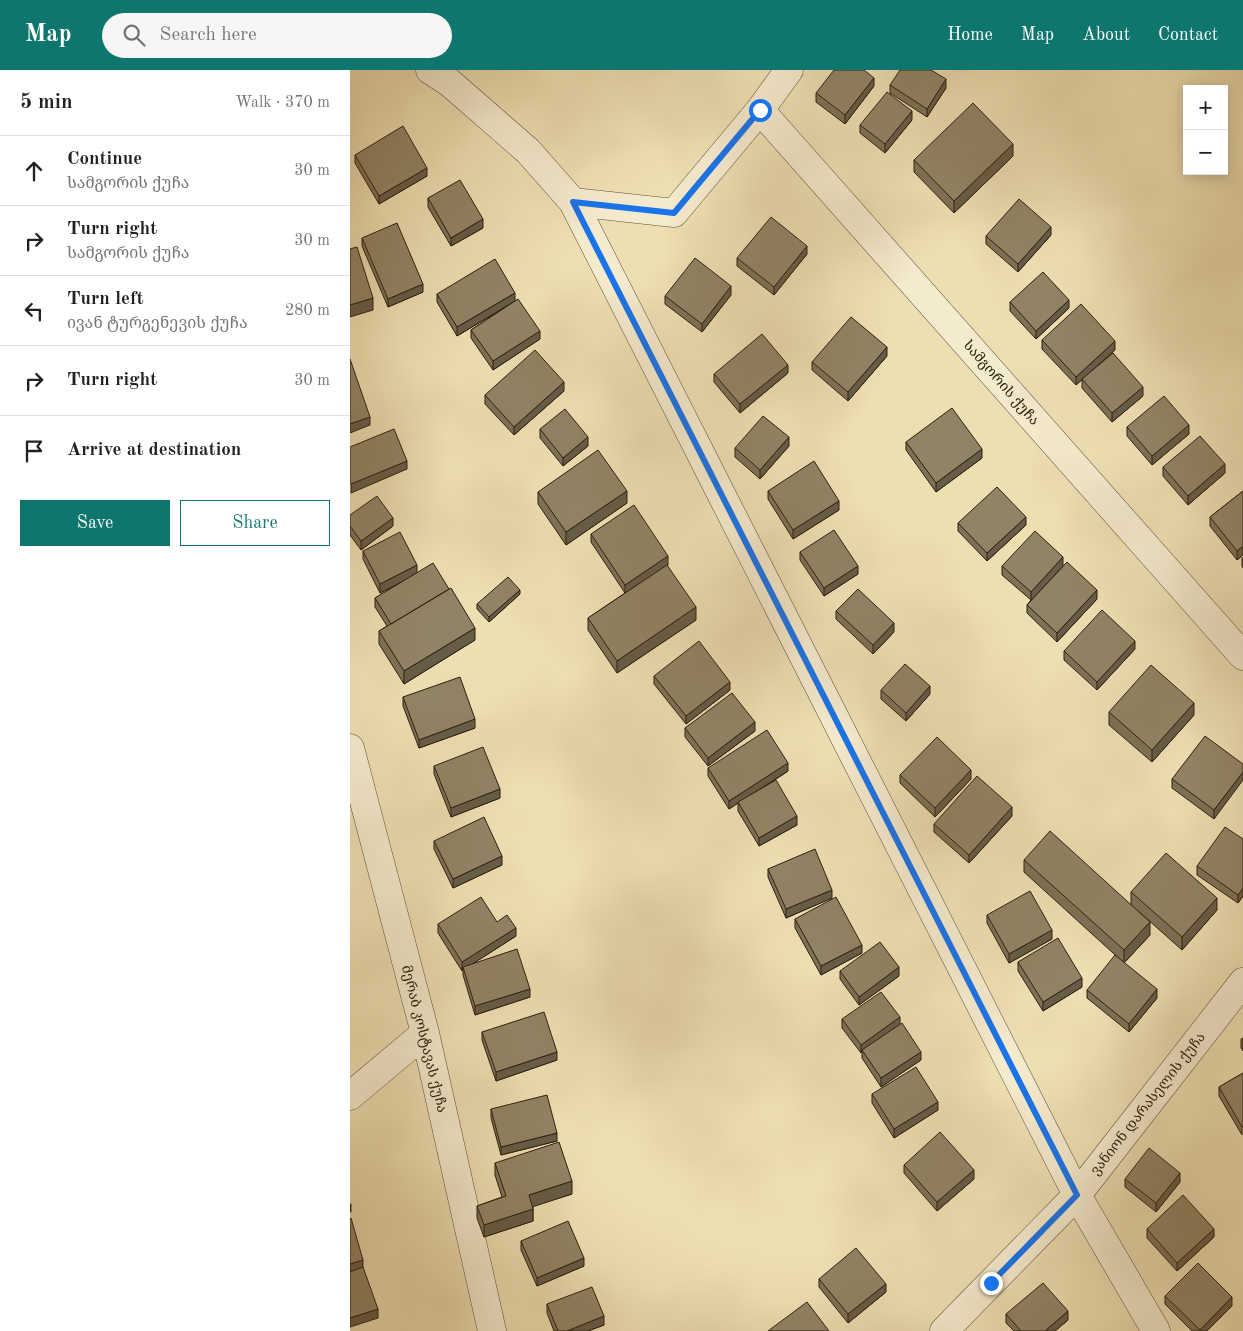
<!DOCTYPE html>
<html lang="en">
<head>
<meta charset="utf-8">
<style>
	body { margin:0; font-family:"Old Standard TT","Noto Serif Georgian",serif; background:#f6f6f6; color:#202124 }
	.controls { position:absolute; right:15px; top:15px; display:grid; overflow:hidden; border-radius:0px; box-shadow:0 2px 12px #0003 }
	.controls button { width:45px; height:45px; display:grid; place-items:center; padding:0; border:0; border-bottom:1px solid #e0e0e0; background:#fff; color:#202124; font:25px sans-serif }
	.stop { position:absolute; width:15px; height:15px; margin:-11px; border:4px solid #1a73e8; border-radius:50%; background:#fff }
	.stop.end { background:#1a73e8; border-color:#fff; box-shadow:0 1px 5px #0008 }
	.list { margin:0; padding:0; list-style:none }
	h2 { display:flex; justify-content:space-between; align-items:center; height:65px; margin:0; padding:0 20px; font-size:21px }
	h2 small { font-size:16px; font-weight:400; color:#757577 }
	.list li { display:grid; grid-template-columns:32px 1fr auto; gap:15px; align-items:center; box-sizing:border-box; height:70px; padding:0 20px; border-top:1px solid #e0e0e0 }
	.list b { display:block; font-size:19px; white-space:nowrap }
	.list p { margin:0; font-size:16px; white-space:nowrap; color:#757577 }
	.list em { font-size:16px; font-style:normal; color:#757577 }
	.actions { display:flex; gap:10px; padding:15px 20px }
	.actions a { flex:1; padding:11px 0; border:1px solid #0f766e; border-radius:0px; text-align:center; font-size:18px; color:#0f766e }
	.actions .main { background:#0f766e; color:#fff }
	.icon { flex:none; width:28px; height:28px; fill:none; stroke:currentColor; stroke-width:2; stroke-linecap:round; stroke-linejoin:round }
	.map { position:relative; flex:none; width:893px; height:1261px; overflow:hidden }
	header { display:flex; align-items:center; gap:30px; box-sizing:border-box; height:70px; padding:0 25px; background:#0f766e; color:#fff }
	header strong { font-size:24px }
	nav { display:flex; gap:28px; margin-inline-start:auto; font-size:18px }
	.search { width:350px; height:45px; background:#f6f6f6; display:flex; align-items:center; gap:12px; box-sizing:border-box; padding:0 18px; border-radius:28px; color:#757577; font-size:19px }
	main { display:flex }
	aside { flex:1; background:#fff }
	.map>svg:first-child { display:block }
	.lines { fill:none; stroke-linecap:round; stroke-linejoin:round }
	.minor-casing { stroke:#5d5039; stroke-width:29 }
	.minor { stroke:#f4eacd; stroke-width:28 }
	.wall { fill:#7d7157; stroke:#2d2011 }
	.shaded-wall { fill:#665c47; stroke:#2d2011 }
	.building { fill:#918365; stroke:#2d2011 }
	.route { stroke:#1a73e8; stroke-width:6 }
	.labels { text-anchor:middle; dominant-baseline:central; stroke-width:4; stroke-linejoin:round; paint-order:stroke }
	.street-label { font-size:14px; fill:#2d2011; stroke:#f4eacd }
</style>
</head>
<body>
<header>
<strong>Map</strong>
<div class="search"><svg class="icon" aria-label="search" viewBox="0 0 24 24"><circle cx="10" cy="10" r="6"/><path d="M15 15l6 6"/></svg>Search here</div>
<nav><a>Home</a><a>Map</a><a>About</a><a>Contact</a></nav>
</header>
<main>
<aside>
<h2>5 min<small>Walk · 370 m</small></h2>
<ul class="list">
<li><svg class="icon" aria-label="ahead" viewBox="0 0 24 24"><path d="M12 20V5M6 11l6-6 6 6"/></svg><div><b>Continue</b><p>სამგორის ქუჩა</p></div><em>30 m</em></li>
<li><svg class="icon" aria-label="right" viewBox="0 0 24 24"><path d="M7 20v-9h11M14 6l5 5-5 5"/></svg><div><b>Turn right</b><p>სამგორის ქუჩა</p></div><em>30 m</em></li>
<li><svg class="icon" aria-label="left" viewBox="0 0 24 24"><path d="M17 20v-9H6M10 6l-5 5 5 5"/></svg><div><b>Turn left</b><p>ივან ტურგენევის ქუჩა</p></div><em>280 m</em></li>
<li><svg class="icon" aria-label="right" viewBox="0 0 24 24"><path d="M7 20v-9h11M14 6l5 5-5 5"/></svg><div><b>Turn right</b></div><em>30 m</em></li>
<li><svg class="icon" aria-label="arrive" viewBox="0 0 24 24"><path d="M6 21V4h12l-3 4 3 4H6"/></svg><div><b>Arrive at destination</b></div></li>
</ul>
<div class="actions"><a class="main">Save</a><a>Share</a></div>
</aside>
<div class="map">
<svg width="893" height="1261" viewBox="0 0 893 1261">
	<rect width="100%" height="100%" fill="#eedfb2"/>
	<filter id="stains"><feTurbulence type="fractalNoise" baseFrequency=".004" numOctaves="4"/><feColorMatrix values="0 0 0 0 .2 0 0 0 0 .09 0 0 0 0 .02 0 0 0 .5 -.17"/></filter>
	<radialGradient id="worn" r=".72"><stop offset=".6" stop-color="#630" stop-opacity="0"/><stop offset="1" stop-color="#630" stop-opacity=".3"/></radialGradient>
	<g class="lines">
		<g class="minor-casing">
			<path id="minor" d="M80 0 100 13 178 81 223 132 727 1125 806 1261
				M410 40 893 586
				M223 132 324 143 410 40 439 0
				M0 678 75 963 142 1261
				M0 1026 75 963
				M594 1261 727 1125 893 912"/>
		</g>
		<use href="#minor" class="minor"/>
	</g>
	<path class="wall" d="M540 15 596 18 577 47 540 23Z
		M524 16 495 54 466 32V23Z
		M562 50 535 83 510 63V55Z
		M5 85 77 106 29 134 5 93Z
		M663 86 604 143 564 102V90Z
		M78 128 133 158 101 176 78 137Z
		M701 165 668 202 636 174V166Z
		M12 168 73 222 38 237 12 176Z
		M457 184 424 225 387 196V188Z
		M87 224 165 231 190 269 143 300 121 268V260L159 235 107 266 87 232Z
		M381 225 352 262 315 234V226Z
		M660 232 719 238 686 269 660 241Z
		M692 270 765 280 726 315 692 279Z
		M537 286 498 331 462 300V292Z
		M438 303 390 343 364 312V304Z
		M732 309 793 326 762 352 732 318Z
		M214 321 164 365 135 334V325Z
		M777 357 839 364 802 395 777 366Z
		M190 359 238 376 213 396 190 368Z
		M556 372 632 388 586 422 556 380Z
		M439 376 410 409 385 387V378Z
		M813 397 875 403 838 435 813 406Z
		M418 421 489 440 443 469 418 429Z
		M893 421V485L887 490 860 456V447Z
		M188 422 277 433 216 475 188 434Z
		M0 445 43 456 11 480 0 465Z
		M608 453 676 455 637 491 608 461Z
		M241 464 318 495H317L346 550 267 603 238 560V548L275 523 241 472Z
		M13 481 67 503 125 570 54 614 29 574V561L37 556 25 537V528L58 508 30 523 13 489Z
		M450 482 508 504 474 526 450 490Z
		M893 487V498L892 496V488Z
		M652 496H713L747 529 707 572 677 543V535L681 530 652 505Z
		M170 524 139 552 127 539V534Z
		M486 541 544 562 523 584 486 549Z
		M785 579 747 620 714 590V581Z
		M304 606 380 620 336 654 304 614Z
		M531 620 580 624 556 651 531 629Z
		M53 627 125 658 69 678 53 636Z
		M759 642 844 645 802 692 759 655Z
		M335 658 405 661 358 696 335 667Z
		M893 694 864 749 822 718V709Z
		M84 696 150 728 101 747 84 704Z
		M358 698 438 701 413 718 447 755 409 776 388 741V733L379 739 358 706Z
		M550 705 621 709 585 747 550 713Z
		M662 746 619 793 584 762V754Z
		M893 769V826L888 833 847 805V796Z
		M84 771 152 795 103 818 84 779Z
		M674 790 781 835V822L867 840 832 880 787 840 800 865 774 893 674 802Z
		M418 799 482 828 436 848 418 807Z
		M637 845 702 869 659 893 637 853Z
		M445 849 512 883 471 905 445 858Z
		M147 852 166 866 124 893 180 927 125 945 113 905V900L112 901 88 863V854Z
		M668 892 732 917 693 941 668 901Z
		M490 901 549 906 509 935 490 909Z
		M737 920 807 928 779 962 737 928Z
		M492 949 550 955 571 990 531 1017 512 988V982L511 983 492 958Z
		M132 962 207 990 146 1011 132 970Z
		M893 968V981L891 978V969Z
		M893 1003 892 1065 869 1026V1017Z
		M522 1024 588 1040 544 1068 522 1033Z
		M141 1039 207 1071 151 1085 141 1048Z
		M145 1093 222 1124 183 1136V1151L134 1167 127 1148V1136L152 1127 145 1105Z
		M554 1095 624 1109 587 1141 554 1103Z
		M775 1109 830 1112 806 1142 775 1117Z
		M797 1159 864 1167 827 1201 797 1168Z
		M171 1171 234 1196 187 1216 171 1180Z
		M469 1209 536 1222 498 1253 469 1217Z
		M815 1226 882 1236 857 1261H842L815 1234Z
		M197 1234 254 1255 238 1261H204L197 1243Z
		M656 1244 718 1250 705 1261H664L656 1253Z"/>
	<path class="shaded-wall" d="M524 8V16L495 54V45Z
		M596 9V18L577 47V39Z
		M562 41V50L535 83V74Z
		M663 74V86L604 143V131Z
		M77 98V106L29 134V126Z
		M133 149V158L101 176V168Z
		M701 157V165L668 202V194Z
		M457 176V184L424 225V217Z
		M73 214V222L38 237V229Z
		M381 216V225L352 262V254Z
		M165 223V231L107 266V257Z
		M23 228V240L0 247V235Z
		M719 230V238L686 269V261Z
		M190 261V269L143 300V291Z
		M765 271V280L726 315V307Z
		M537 277V286L498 331V322Z
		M438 295V303L390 343V334Z
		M214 312V321L164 365V357Z
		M793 317V326L762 352V343Z
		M20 347V355L0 363V354Z
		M839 355V364L802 395V386Z
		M238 367V376L213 396V388Z
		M439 367V376L410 409V400Z
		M632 379V388L586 422V413Z
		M57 391V399L1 423V414Z
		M875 394V403L838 435V426Z
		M277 421V433L216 475V462Z
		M489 431V440L443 469V460Z
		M676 447V455L637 491V483Z
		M43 448V456L11 480V471Z
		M893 476V485L887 490V481Z
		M318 486V495L275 523V515Z
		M713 487V496L681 531V522Z
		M67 495V504L30 523V514Z
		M508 496V504L474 526V518Z
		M170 520V524L139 552V547Z
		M747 520V529L707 572V563Z
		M346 537V550L267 603V591Z
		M544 553V562L523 584V575Z
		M125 558V570L54 614V601Z
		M785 571V579L747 620V612Z
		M380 612V620L336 654V646Z
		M580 616V624L556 651V643Z
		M844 633V645L802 692V680Z
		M125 649V658L69 678V670Z
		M405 652V661L358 696V688Z
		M438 693V701L379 739V731Z
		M621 700V709L585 747V738Z
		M893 702V710L864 749V740Z
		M150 719V728L101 747V738Z
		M662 737V746L619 793V785Z
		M447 746V755L409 776V768Z
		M152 786V795L103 818V809Z
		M893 818V826L888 833V825Z
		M482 820V828L436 848V839Z
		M867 828V840L832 880V867Z
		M800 852V865L774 893V880Z
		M166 858V866L113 900V897V900L112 901V892Z
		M702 860V869L659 893V884Z
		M512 875V883L471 905V896Z
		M549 897V906L509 935V927Z
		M732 908V917L693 941V932Z
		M180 919V927L125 945V936Z
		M807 919V928L779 962V954Z
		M550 947V956L512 980V982L511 983V975Z
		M207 982V990L146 1011V1002Z
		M571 982V990L531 1017V1008Z
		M588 1032V1040L544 1068V1059Z
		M207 1063V1071L151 1085V1077Z
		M624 1100V1109L587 1141V1132Z
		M830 1103V1112L806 1142V1133Z
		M222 1111V1124L179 1138V1125Z
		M0 1134H1V1142H0Z
		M183 1139V1151L134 1167V1155Z
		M864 1159V1167L827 1201V1193Z
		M234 1188V1196L187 1216V1208Z
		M13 1190V1198L0 1202V1194Z
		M536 1214V1222L498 1253V1244Z
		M882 1227V1236L857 1261H850V1260Z
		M28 1239V1248L0 1257V1248Z
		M718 1241V1250L705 1261H695Z
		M254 1246V1255L238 1261H217Z"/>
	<path class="building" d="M484 0H514L524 8 495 45 466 23Z
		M550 0H581L596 9 577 39 540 15Z
		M537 22 562 41 535 74 510 55Z
		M623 33 663 74 604 131 564 90Z
		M53 56 77 98 29 126 5 85Z
		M110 110 133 149 101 168 78 128Z
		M669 129 701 157 668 194 636 166Z
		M421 147 457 176 424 217 387 188Z
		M47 153 73 214 38 229 12 168Z
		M7 177 23 228 0 235V179Z
		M345 188 381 216 352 254 315 226Z
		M145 189 165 223 107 257 87 224Z
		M693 202 719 230 686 261 660 232Z
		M168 229 190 261 143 291 121 260Z
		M731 234 765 271 726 307 692 270Z
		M501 247 537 277 498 322 462 292Z
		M412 264 438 295 390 334 364 304Z
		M185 280 214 312 164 357 135 325Z
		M763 283 793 317 762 343 732 309Z
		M0 289 20 347 0 354Z
		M814 326 839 355 802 386 777 357Z
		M602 338 632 379 586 413 556 372Z
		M215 339 238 367 213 388 190 359Z
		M413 346 439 367 410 400 385 378Z
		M44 359 57 391 1 414 0 412V377Z
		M850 366 875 394 838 426 813 397Z
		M248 380 277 421 216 462 188 422Z
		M464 391 489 431 443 460 418 421Z
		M647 417 676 447 637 483 608 453Z
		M893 421V476L887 481 860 447Z
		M27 426 43 448 11 471 0 456V445Z
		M284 435 318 486 275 515 241 464Z
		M484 460 508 496 474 518 450 482Z
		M685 461 713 487 681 522 652 496Z
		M50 462 67 495 30 514 13 481Z
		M717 492 747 520 707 563 677 535Z
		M83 493 99 519 41 554 25 528Z
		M317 495 346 537 267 591 238 548Z
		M158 507 170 520 139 547 127 534Z
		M101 518 125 558 54 601 29 561Z
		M508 519 544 553 523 575 486 541Z
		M752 540 785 571 747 612 714 581Z
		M349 571 380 612 336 646 304 606Z
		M555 594 580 616 556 643 531 620Z
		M801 595 844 633 802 680 759 642Z
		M110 607 125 649 69 670 53 627Z
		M382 623 405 652 358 688 335 658Z
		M417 660 438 693 379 731 358 698Z
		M855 666 893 694V702L864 740 822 709Z
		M587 667 621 700 585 738 550 705Z
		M133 677 150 719 101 738 84 696Z
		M627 706 662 737 619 785 584 754Z
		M426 710 447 746 409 768 388 732Z
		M134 747 152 786 103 809 84 771Z
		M875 757 893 769V818L888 825 847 796Z
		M700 761 800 852 774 880 674 790Z
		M465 779 482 820 436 839 418 799Z
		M816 783 867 828 832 867 781 822Z
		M680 821 702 860 659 884 637 845Z
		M131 827 147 852 157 845 166 858 112 892 88 854Z
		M486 827 512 875 471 896 445 849Z
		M708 868 732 908 693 932 668 892Z
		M530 872 549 897 509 927 490 901Z
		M167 879 180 919 125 936 113 897Z
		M765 885 807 919 779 954 737 920Z
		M531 922 550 947 511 975 492 949Z
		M194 942 207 982 146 1002 132 962Z
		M552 953 571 982 531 1008 512 980Z
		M566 997 588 1032 544 1059 522 1024Z
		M893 1003V1056L892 1057 869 1017Z
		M197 1025 207 1063 151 1077 141 1039Z
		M590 1062 624 1100 587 1132 554 1095Z
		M209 1072 222 1111 179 1125 183 1139 134 1155 127 1136 156 1126 145 1093Z
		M799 1078 830 1103 806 1133 775 1109Z
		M833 1125 864 1159 827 1193 797 1159Z
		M1 1148 13 1190 0 1194V1149Z
		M218 1151 234 1188 187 1208 171 1171Z
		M506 1178 536 1214 498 1244 469 1209Z
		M848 1193 882 1227 850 1260 815 1226Z
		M13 1197 28 1239 0 1248V1202Z
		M693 1213 718 1241 695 1261H671L656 1244Z
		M242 1217 254 1246 217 1261H208L197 1234Z
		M457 1232 479 1261H418Z"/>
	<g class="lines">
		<path class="route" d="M410 40 324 143 223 132 727 1125 641 1213"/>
	</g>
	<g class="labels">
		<g class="street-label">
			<text transform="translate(651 313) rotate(49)">სამგორის ქუჩა</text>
			<text transform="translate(74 969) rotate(76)">მერაბ კოსტავას ქუჩა</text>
			<text transform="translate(798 1034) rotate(-52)">ვანიონ დარასელის ქუჩა</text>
		</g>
	</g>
	<rect width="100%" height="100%" filter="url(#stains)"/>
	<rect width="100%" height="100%" fill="url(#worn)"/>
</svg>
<div class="controls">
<button>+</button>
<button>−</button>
</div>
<div class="stop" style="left:410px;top:40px"></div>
<div class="stop end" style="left:641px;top:1213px"></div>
</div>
</main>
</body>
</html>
